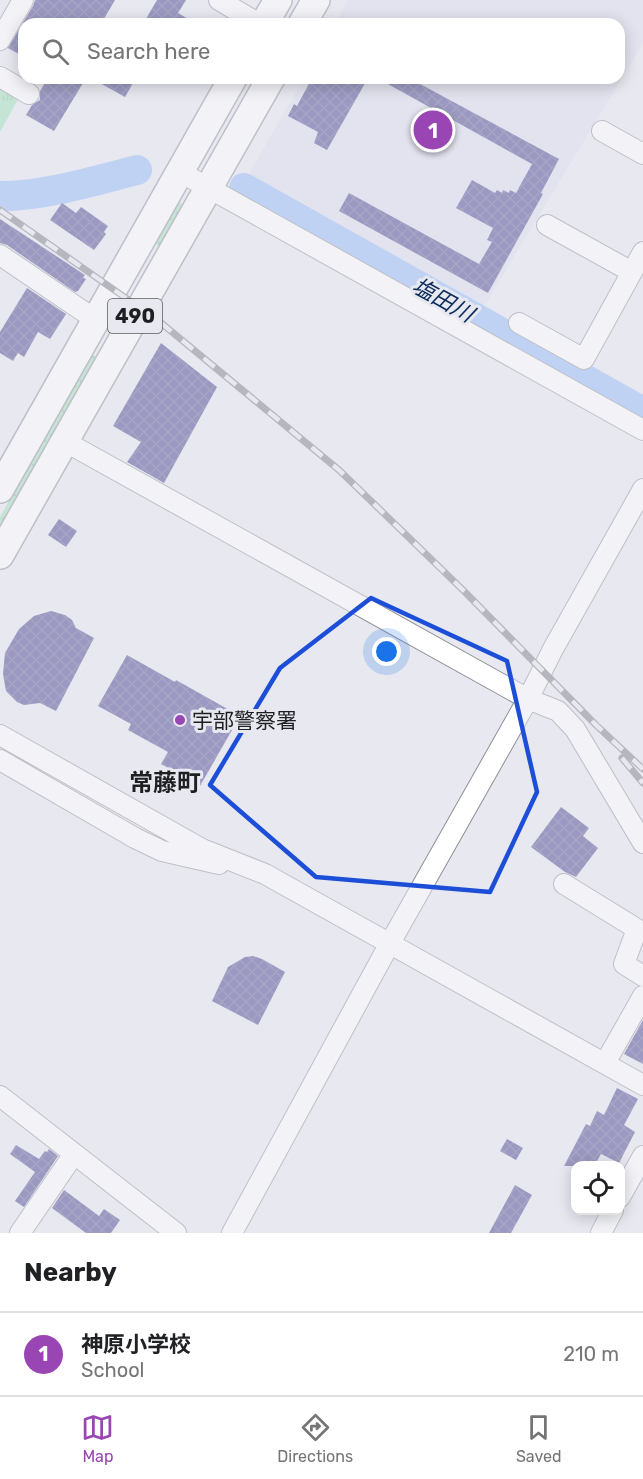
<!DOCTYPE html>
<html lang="en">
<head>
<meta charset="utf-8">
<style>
	body { margin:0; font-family:Rubik,"Noto Sans JP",sans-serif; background:#f6f6f6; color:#202124 }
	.controls { position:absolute; right:18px; bottom:18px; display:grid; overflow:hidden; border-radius:12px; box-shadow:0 3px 15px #0003 }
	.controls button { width:54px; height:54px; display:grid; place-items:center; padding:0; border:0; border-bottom:2px solid #e0e0e0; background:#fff; color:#202124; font:30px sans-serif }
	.you { position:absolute; left:387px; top:652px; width:21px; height:21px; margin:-15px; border:4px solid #fff; border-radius:50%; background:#1a73e8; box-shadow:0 0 0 9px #1a73e833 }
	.badge { display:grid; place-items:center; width:39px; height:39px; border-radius:50%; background:#9945b3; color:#fff; font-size:20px; font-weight:700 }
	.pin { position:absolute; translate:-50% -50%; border:3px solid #fff; box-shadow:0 2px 6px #0006 }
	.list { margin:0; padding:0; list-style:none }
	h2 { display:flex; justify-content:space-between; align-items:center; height:78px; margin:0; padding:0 24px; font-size:26px }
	h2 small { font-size:20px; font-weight:400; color:#757577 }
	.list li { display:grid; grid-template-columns:39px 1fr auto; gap:18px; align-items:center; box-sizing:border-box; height:84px; padding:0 24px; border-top:2px solid #e0e0e0 }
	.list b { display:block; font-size:22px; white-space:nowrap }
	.list p { margin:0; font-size:20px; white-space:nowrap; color:#757577 }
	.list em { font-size:20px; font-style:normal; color:#757577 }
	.icon { flex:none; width:33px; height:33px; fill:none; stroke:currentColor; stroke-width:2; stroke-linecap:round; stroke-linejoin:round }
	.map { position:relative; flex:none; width:643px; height:1233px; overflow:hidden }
	.search { position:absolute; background:#fff; box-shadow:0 3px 15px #0003; left:18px; right:18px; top:18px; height:66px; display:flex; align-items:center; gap:15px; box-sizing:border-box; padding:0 21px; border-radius:18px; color:#757577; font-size:22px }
	.sheet { height:162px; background:#fff }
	nav { display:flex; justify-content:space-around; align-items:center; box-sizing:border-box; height:84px; border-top:2px solid #e0e0e0; background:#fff; font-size:16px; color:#757577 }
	nav a { display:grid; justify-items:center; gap:3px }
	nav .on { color:#9945b3 }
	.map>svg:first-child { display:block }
	.built { fill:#dcddec }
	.grass { fill:url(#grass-dots) }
	.park { fill:url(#park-tufts) }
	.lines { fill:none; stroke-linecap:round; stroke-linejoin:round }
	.river { stroke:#8fb8f5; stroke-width:30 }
	.building { fill:url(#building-cross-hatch) }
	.minor-casing { stroke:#8e8f96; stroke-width:22 }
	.highway-casing { stroke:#8e8f96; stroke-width:30 }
	.minor { stroke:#fff; stroke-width:20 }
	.highway { stroke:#fff; stroke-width:27 }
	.rail-casing { stroke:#7b7c81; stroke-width:7 }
	.rail { stroke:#e7e8f0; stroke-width:4.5; stroke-dasharray:14; stroke-linecap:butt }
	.marked { fill:none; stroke:#1d4ed8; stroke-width:4.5; stroke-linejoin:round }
	.poi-dot { fill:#9945b3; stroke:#e7e8f0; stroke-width:2 }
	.labels { text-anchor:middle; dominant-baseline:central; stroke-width:6; stroke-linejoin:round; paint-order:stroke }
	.shield { fill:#e7e8f0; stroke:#5a5b5f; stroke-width:1.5 }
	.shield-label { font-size:20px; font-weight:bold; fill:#1e1f21 }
	.poi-label { font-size:21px; fill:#1e1f21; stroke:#e7e8f0; text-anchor:start }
	.water-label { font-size:22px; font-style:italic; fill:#0a2b59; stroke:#e7e8f0 }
	.quarter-label { font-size:24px; font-weight:bold; fill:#1e1f21; stroke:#e7e8f0 }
</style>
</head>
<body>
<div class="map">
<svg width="643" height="1233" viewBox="0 0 643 1233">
	<defs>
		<pattern id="grass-dots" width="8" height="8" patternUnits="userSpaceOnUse" patternTransform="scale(1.5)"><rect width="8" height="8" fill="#9adfb3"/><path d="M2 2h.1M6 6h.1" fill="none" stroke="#84bf9a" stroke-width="1.8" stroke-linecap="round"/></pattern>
		<pattern id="park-tufts" width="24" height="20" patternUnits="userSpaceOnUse" patternTransform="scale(1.5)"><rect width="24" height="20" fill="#9adfb3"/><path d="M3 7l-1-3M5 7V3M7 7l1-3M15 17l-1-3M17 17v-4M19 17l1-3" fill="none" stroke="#84bf9a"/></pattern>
		<pattern id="building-cross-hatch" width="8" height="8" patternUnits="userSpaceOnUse" patternTransform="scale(1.5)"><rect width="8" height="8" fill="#3f3b88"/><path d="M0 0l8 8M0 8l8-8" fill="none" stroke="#585592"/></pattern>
	</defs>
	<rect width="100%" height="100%" fill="#e7e8f0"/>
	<path class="built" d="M348 0H643V43L480 313 245 181 304 78H619V24H335Z"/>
	<path class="grass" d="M181 202 182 207 164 244 157 246 156 239 178 203Z
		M91 354 98 358 0 532V517Z"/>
	<path class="park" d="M0 82 21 94 0 132Z"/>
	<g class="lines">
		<path class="river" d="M244 188 643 412
			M0 196C42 197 97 180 137 170"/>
	</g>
	<path class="building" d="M35 0H115L101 24H24V57L8 48 33 6Z
		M157 0H186L178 13 197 24H143Z
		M48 78H86L54 131 26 115 32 105 40 100V91Z
		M91 78H136L125 97Z
		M312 78H368L327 150 314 143 318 132 288 116 294 104 297 106Z
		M377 78H409L559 159 541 193 543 194 488 293 339 211 349 193 479 264 492 242 487 240 493 228 456 208 472 180 495 193 497 190 502 193 503 190 509 193 510 190 516 193 532 164Z
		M62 203 76 213 81 207 108 226 104 232 106 234 94 250 50 220Z
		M0 219 85 275 83 278 86 279 78 291 75 292 7 245 0 243Z
		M27 288 66 314 50 339 38 332 24 357 18 353 13 361 0 353V332Z
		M161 343 217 387 164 483 127 462 141 442 113 426Z
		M59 519 77 531 66 547 48 535Z
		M51 611 65 615 72 620 76 628 94 638 56 711 40 703 24 705 17 702 6 691 3 674 5 653 19 629 34 616Z
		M127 655 175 682 176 680 240 716 200 786 161 764 168 752 128 730 131 724 98 706Z
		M561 807 589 828 583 836 598 848 576 877 565 872 531 847Z
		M253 956 262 959 285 972 258 1025 212 1001 228 967 245 957Z
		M643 1020V1064L624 1054Z
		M617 1088 638 1099 624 1125 635 1132 619 1163 601 1154 594 1166H564L586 1124 590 1126 597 1111 604 1115Z
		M507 1139 523 1148 516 1160 500 1151Z
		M16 1145 39 1159 45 1151 47 1152 49 1149 58 1156 24 1207 15 1201 35 1172 10 1154Z
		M515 1185 532 1195 511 1233H489Z
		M64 1190 99 1216 104 1209 120 1220 111 1233H86L52 1208Z"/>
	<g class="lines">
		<g class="minor-casing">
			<path id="minor" d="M219 0 259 24
				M0 40 23 0
				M0 77 29 94
				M602 131 643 154
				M180 172 643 430
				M547 225 632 272
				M0 255 96 320
				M519 323 584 359 643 252
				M64 441 528 699 558 711 575 729 643 843
				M0 735 202 849 265 874 643 1085
				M0 760 135 838 162 851 219 864
				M564 884 637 929 624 964 643 976
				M605 1063 643 996
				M0 1096 176 1233
				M620 1197 643 1156
				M20 1233 74 1154
				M232 1233 390 943 528 699 553 649 643 489
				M601 1233 613 1210"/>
		</g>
		<g class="highway-casing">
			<path id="highway" d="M264 24 278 0
				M302 24 316 0
				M0 489 233 78
				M0 555 271 78"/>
		</g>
		<use href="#minor" class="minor"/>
		<use href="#highway" class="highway"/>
		<g class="rail-casing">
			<path id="rail" d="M0 210 160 322 339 470 464 591 596 725 643 769
				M622 758 643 783"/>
		</g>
		<use href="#rail" class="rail"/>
	</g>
	<path d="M0 0H643V1233H0ZM371 598 507 661 537 792 490 892 316 877 210 785 280 668Z" fill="#e7e8f0" fill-opacity=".55" fill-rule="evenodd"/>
	<path class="marked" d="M371 598 507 661 537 792 490 892 316 877 210 785 280 668Z"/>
	<circle class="poi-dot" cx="180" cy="720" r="6"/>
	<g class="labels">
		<rect class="shield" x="108" y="299" width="54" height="34" rx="4.5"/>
		<g class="shield-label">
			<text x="135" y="316">490</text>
		</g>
		<g class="poi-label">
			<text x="192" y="720">宇部警察署</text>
		</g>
		<g class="water-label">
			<text transform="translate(443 300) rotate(29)">塩田川</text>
		</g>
		<g class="quarter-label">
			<text x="165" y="783">常藤町</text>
		</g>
	</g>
</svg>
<div class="controls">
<button><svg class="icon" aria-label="locate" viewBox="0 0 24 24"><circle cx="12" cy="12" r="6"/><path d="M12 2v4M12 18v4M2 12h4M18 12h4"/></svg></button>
</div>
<div class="you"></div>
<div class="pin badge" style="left:433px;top:130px">1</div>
<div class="search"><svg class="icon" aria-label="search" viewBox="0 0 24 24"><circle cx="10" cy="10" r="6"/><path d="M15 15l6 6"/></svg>Search here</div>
</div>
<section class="sheet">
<h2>Nearby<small></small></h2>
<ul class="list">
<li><span class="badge">1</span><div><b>神原小学校</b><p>School</p></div><em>210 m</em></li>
</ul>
</section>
<nav>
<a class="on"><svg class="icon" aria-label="map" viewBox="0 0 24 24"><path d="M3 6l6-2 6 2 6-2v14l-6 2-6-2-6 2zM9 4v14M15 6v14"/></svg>Map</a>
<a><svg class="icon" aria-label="directions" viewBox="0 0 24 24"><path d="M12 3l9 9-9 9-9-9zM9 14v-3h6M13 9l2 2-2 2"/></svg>Directions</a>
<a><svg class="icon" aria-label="saved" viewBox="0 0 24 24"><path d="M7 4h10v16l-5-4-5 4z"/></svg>Saved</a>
</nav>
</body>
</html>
